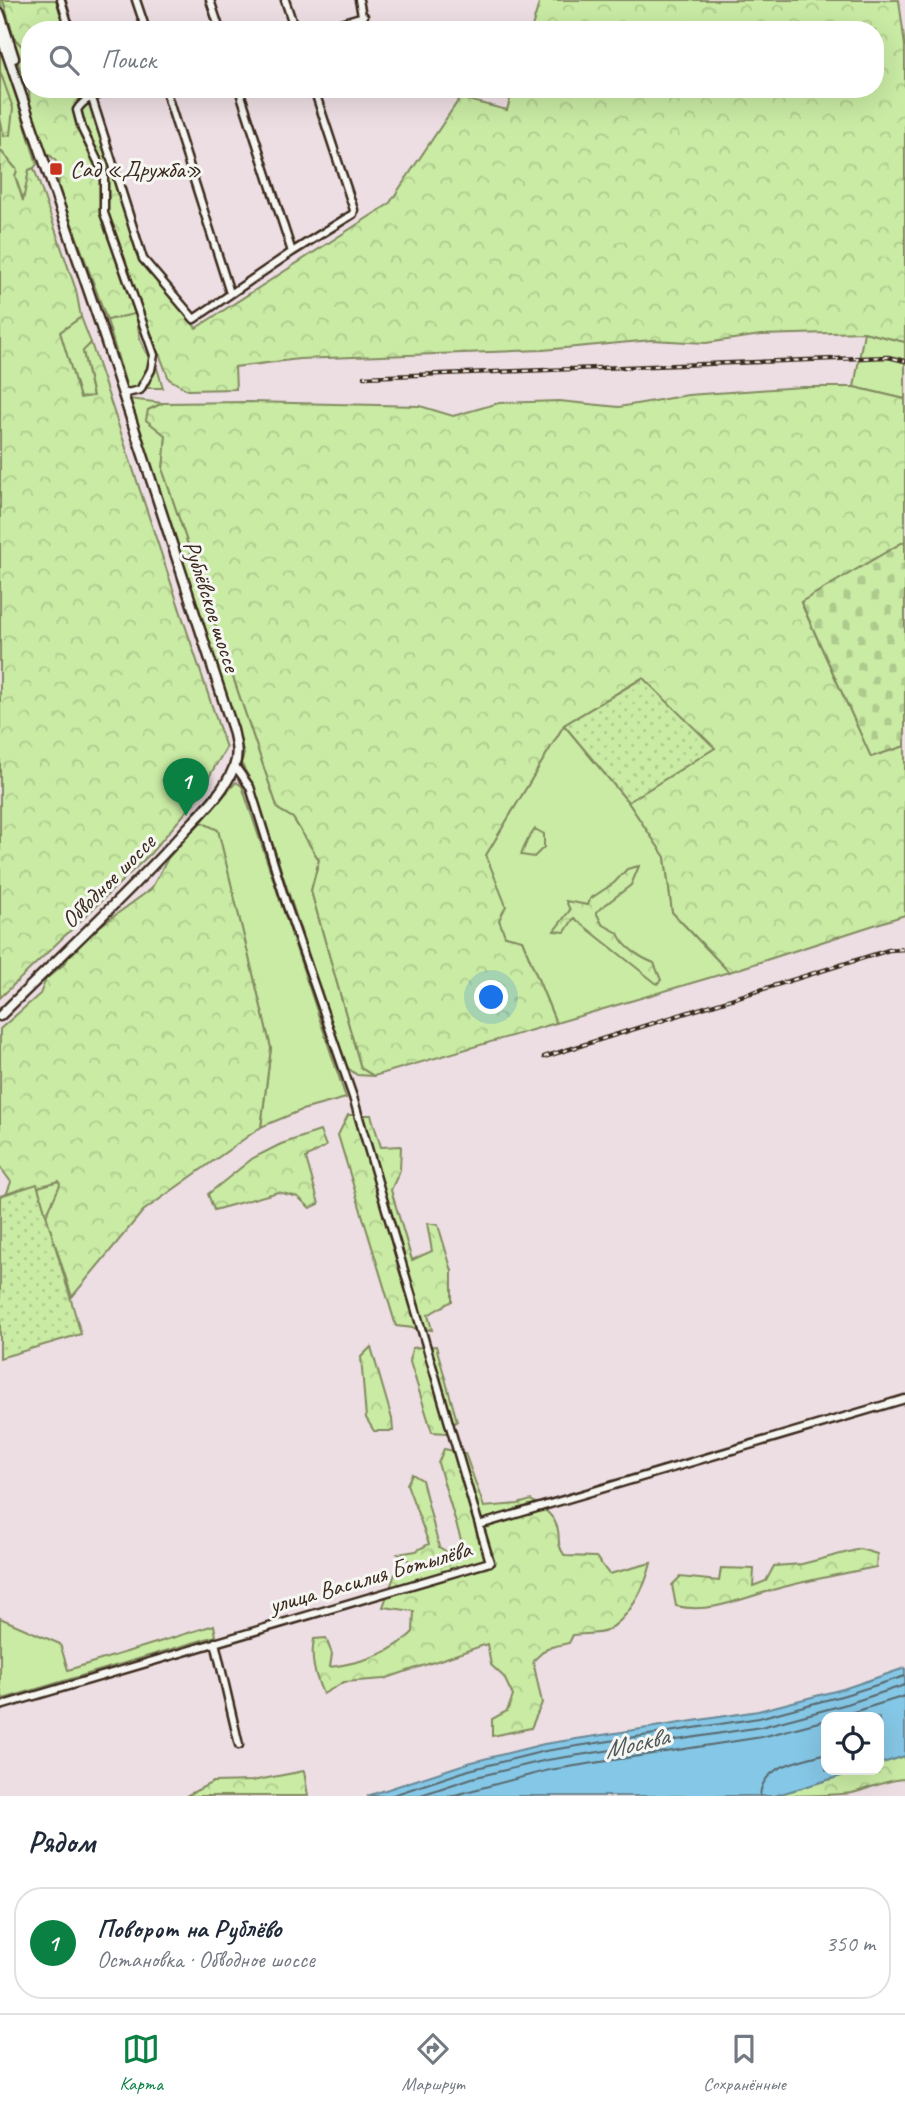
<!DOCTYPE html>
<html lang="ru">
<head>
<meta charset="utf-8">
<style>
	body { margin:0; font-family:Caveat,sans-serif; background:#f6f6f7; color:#1f2937 }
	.controls { position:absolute; right:21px; bottom:21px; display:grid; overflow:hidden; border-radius:14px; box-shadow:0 7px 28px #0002 }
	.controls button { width:63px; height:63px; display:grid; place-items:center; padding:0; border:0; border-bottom:2px solid #e0e1e3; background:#fff; color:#1f2937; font:35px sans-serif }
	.you { position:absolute; left:492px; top:998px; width:24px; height:24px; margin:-18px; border:5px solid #fff; border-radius:50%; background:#1a73e8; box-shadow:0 0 0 10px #1a73e833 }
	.badge { display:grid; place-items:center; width:46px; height:46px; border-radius:50%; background:#0b8043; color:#fff; font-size:23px; font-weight:700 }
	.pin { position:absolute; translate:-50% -58px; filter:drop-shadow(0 2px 4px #0008) }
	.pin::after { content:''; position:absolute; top:37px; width:24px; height:21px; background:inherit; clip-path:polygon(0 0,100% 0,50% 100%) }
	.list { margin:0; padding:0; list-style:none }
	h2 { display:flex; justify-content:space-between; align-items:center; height:91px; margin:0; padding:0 28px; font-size:30px }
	h2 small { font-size:23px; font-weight:400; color:#747a83 }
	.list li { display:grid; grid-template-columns:46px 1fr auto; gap:21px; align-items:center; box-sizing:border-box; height:112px; margin:0 14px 14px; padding:0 14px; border:2px solid #e0e1e3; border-radius:28px }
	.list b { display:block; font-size:26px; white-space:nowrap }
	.list p { margin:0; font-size:23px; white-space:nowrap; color:#747a83 }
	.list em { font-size:23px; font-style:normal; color:#747a83 }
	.icon { flex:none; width:38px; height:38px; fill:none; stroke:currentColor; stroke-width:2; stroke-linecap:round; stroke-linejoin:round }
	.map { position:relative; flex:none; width:905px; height:1796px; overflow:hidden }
	.search { position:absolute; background:#fff; box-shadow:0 7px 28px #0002; left:21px; right:21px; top:21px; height:77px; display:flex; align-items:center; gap:18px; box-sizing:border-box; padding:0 24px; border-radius:28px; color:#747a83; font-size:26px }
	.sheet { height:217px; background:#fff }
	nav { display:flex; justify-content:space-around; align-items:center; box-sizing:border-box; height:98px; border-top:2px solid #e0e1e3; background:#fff; font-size:19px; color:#747a83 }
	nav a { display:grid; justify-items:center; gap:4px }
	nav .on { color:#0b8043 }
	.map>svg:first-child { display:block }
	.green { fill:#c9eba4; stroke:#828a61; stroke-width:2 }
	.forest { fill:url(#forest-crowns); stroke:#828a61; stroke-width:2 }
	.cemetery { fill:url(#cemetery-stones); stroke:#828a61; stroke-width:2 }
	.garden { fill:url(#garden-dots); stroke:#828a61; stroke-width:2 }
	.water { fill:#85c7e6; stroke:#678896; stroke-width:2 }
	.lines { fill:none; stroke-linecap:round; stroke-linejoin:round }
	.shore { stroke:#59696e; stroke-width:2 }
	.minor-casing { stroke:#3b2a1e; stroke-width:11 }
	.tertiary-casing { stroke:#3b2a1e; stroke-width:13 }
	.minor { stroke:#f6f6f2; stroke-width:6 }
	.tertiary { stroke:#f6f6f2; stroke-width:8 }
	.rail-casing { stroke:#3b2a1e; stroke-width:4.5 }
	.rail { stroke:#f6f6f2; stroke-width:2; stroke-dasharray:5; stroke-linecap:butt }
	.poi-dot { fill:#c8321e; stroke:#f6f6f2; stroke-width:2.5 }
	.labels { text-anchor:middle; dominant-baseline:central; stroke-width:6; stroke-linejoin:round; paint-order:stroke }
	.poi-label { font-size:24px; fill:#3b2a1e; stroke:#f6f6f2; text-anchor:start }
	.street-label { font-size:24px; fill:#3b2a1e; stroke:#f6f6f2 }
	.water-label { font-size:26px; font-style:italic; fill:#51595a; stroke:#f6f6f2 }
</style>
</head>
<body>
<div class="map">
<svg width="905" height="1796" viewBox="0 0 905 1796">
	<defs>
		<pattern id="forest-crowns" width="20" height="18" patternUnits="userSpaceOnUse" patternTransform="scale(1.75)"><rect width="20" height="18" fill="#c9eba4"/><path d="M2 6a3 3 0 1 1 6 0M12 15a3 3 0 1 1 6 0" fill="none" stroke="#aeca8d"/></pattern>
		<pattern id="cemetery-stones" width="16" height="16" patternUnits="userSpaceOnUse" patternTransform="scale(1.75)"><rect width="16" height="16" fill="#c9eba4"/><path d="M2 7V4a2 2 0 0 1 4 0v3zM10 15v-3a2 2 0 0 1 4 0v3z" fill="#aeca8d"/></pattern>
		<pattern id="garden-dots" width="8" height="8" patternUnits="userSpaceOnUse" patternTransform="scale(1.75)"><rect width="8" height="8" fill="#c9eba4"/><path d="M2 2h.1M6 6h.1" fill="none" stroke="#aeca8d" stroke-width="1.8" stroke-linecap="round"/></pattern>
	</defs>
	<rect width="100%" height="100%" fill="#eddee3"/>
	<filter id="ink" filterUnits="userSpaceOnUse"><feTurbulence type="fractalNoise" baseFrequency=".0143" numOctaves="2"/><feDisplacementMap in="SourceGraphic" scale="14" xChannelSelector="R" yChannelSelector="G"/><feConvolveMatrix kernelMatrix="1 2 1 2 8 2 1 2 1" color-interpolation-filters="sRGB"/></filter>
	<g filter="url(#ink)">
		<path class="green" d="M0 0H3L14 38 25 49 30 69 29 89 26 90Z
			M0 45 37 164 34 168 29 170 24 202 15 176 17 170 0 150Z
			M136 313 140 339 145 351 157 368 163 388H127L107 320Z
			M81 317 91 343 83 352 93 397 80 398 60 332Z
			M864 332 905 342V399L854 387Z
			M129 399 163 403 148 410 166 435 163 471 278 809 293 818 319 860 311 891 361 1068 374 1076 357 1075 345 1066 254 787 241 763 244 754 241 743Z
			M564 725 628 802 665 857 672 912 729 972 556 1023 522 940 505 936 499 920 486 855Z
			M236 782 242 786 346 1098 302 1110 261 1127 271 1048 218 831 201 822Z
			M59 1180 61 1185 46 1216 38 1187Z
			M0 1618 60 1644 68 1670 214 1625 216 1636 3 1699 0 1688Z"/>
		<path class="forest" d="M3 0H56L66 30H30V69L25 49 14 38Z
			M540 0H899L905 46V342L864 332 761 335 706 343 652 340 543 350 299 359 235 367 236 389 188 390 169 379 143 312 107 320 58 186C62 168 58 158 41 150L30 113 29 89 30 87V89H85L141 261 196 328 389 204 460 98 507 110 513 89H875V30H531Z
			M0 71 13 108 10 135 4 136 0 118Z
			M0 150 17 170 15 176 23 201 29 170 34 168 76 290 81 317 60 332 80 398 93 396 83 351 91 343 226 748 193 804 150 854 0 998Z
			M802 387H854L905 399V541L801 603 871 756 905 746V915L729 972 672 912 665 857 628 802 714 748 642 678 564 725 486 855 506 906 499 920 505 936 522 940 556 1023 374 1076 361 1068 311 891 319 860 293 818 278 809 163 471 166 436 146 420 148 410 163 403 249 402 420 406 453 416 499 403 559 401 619 407 688 395Z
			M201 822 218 830 271 1048 261 1127 143 1211 72 1297 46 1216 60 1185 59 1181 38 1187 24 1216 2 1206 11 1182 0 1167V1029L40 994 46 979 65 963 77 943 151 889 168 858Z
			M535 829 544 834V847L534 857 521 855 527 841Z
			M639 866 631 885 596 912 602 924 618 933C623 947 641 958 654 963L661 980 657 984 574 918 565 932 554 931 570 910 566 901 588 905 590 899 614 883 627 869Z
			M348 1115H371L381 1147 401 1146 400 1170 391 1190 412 1260 432 1251 427 1223 438 1225 452 1271V1301L428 1315 432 1330 396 1326 338 1135Z
			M320 1131 326 1146 306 1158 319 1204 310 1208 298 1197 278 1192 214 1210 208 1194 253 1158 281 1144Z
			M436 1346 457 1421 446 1433 432 1432 410 1362 412 1348Z
			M371 1347 392 1419 393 1431H374L366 1418 361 1357Z
			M444 1449 465 1453 484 1507 518 1504 531 1500C540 1506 551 1513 556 1524 562 1536 554 1541 565 1556L596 1557 609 1574 651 1563C645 1588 629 1619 606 1631 598 1635 583 1633 573 1635L569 1643 547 1648 533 1661 542 1703 531 1728 492 1736V1719L507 1711 513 1696 504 1677 491 1665 487 1644 384 1679 344 1682 323 1694C315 1675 310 1660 314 1639L326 1638 332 1654 330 1667C360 1663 392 1654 413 1632L414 1611 383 1607 395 1574 421 1568 398 1554 416 1551 429 1544 407 1484 412 1474 422 1480 439 1547 451 1554 464 1550 438 1463Z
			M860 1549 877 1554 876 1567C843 1574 809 1580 776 1589 742 1598 711 1614 676 1606L672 1585 680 1577 719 1581 721 1568 754 1569 753 1586 766 1581 774 1566 802 1564Z
			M905 1756V1779C886 1779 870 1789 852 1793 827 1796 799 1796 774 1796L861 1770H879V1764Z
			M304 1771 308 1796H186L213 1782 252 1781Z"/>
		<path class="cemetery" d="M905 541V746L871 757 801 602Z"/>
		<path class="garden" d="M643 678 715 748 628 802 564 725Z
			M37 1184 81 1334 0 1358V1196Z"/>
		<path class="water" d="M905 1668V1756L879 1764V1717H826V1770H861L774 1796H367L468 1763 544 1744 758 1711 843 1689Z"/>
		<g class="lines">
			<path class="shore" d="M837 1717 905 1696
				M390 1796 469 1770 545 1751 759 1718 845 1695 905 1676
				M418 1796 472 1778 547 1760 761 1727 847 1704 905 1685
				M451 1796 549 1770 762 1737 826 1720
				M760 1796C762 1764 802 1761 826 1753"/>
			<g class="minor-casing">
				<path id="minor" d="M61 0 70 30
					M136 0 146 30
					M210 0 220 30
					M285 0 295 30
					M359 0 365 30
					M316 30 364 16
					M89 89 143 259 194 319 292 252 353 214 354 210 314 89
					M116 89C102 94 85 96 77 110L82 129 104 174V213L154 355 151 370 140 390 122 394
					M165 89 230 293
					M239 89 292 252
					M358 90V89
					M235 766 250 787 287 906 353 1097 479 1525
					M215 1642 239 1745
					M0 1706 490 1562 479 1525 905 1399"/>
			</g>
			<g class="tertiary-casing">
				<path id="tertiary" d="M0 14 14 58
					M0 33 100 324 233 730C236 743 239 755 234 767 224 793 200 814 182 834 124 898 61 955 0 1016"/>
			</g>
			<use href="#minor" class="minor"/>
			<use href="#tertiary" class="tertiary"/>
			<g class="rail-casing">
				<path id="rail" d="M364 377 888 357 905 361
					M544 1057 889 950 905 949"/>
			</g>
			<use href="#rail" class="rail"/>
		</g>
	</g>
	<rect class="poi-dot" x="49" y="162" width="14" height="14" rx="3.5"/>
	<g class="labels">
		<g class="poi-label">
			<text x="70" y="169">Сад «Дружба»</text>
		</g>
		<g class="street-label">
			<text transform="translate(212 606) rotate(72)">Рублёвское шоссе</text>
			<text transform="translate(108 881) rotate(-45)">Обводное шоссе</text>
			<text transform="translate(370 1577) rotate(-16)">улица Василия Ботылёва</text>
		</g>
		<g class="water-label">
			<text transform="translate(636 1743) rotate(-13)">Москва</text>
		</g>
	</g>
</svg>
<div class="controls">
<button><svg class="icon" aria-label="locate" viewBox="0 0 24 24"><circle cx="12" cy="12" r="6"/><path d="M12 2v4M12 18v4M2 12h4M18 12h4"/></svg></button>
</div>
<div class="you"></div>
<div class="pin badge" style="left:186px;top:816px">1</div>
<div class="search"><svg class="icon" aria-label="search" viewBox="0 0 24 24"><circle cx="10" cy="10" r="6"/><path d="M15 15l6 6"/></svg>Поиск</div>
</div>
<section class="sheet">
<h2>Рядом<small></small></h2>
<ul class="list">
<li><span class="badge">1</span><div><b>Поворот на Рублёво</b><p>Остановка · Обводное шоссе</p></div><em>350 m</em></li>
</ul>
</section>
<nav>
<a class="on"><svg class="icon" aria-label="map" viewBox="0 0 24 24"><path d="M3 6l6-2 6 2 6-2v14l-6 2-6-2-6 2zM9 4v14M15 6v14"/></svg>Карта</a>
<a><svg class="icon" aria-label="directions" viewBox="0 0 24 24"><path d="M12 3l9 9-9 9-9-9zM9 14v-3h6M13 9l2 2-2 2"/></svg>Маршрут</a>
<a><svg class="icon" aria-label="saved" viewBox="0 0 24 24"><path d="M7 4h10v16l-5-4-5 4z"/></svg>Сохранённые</a>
</nav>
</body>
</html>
